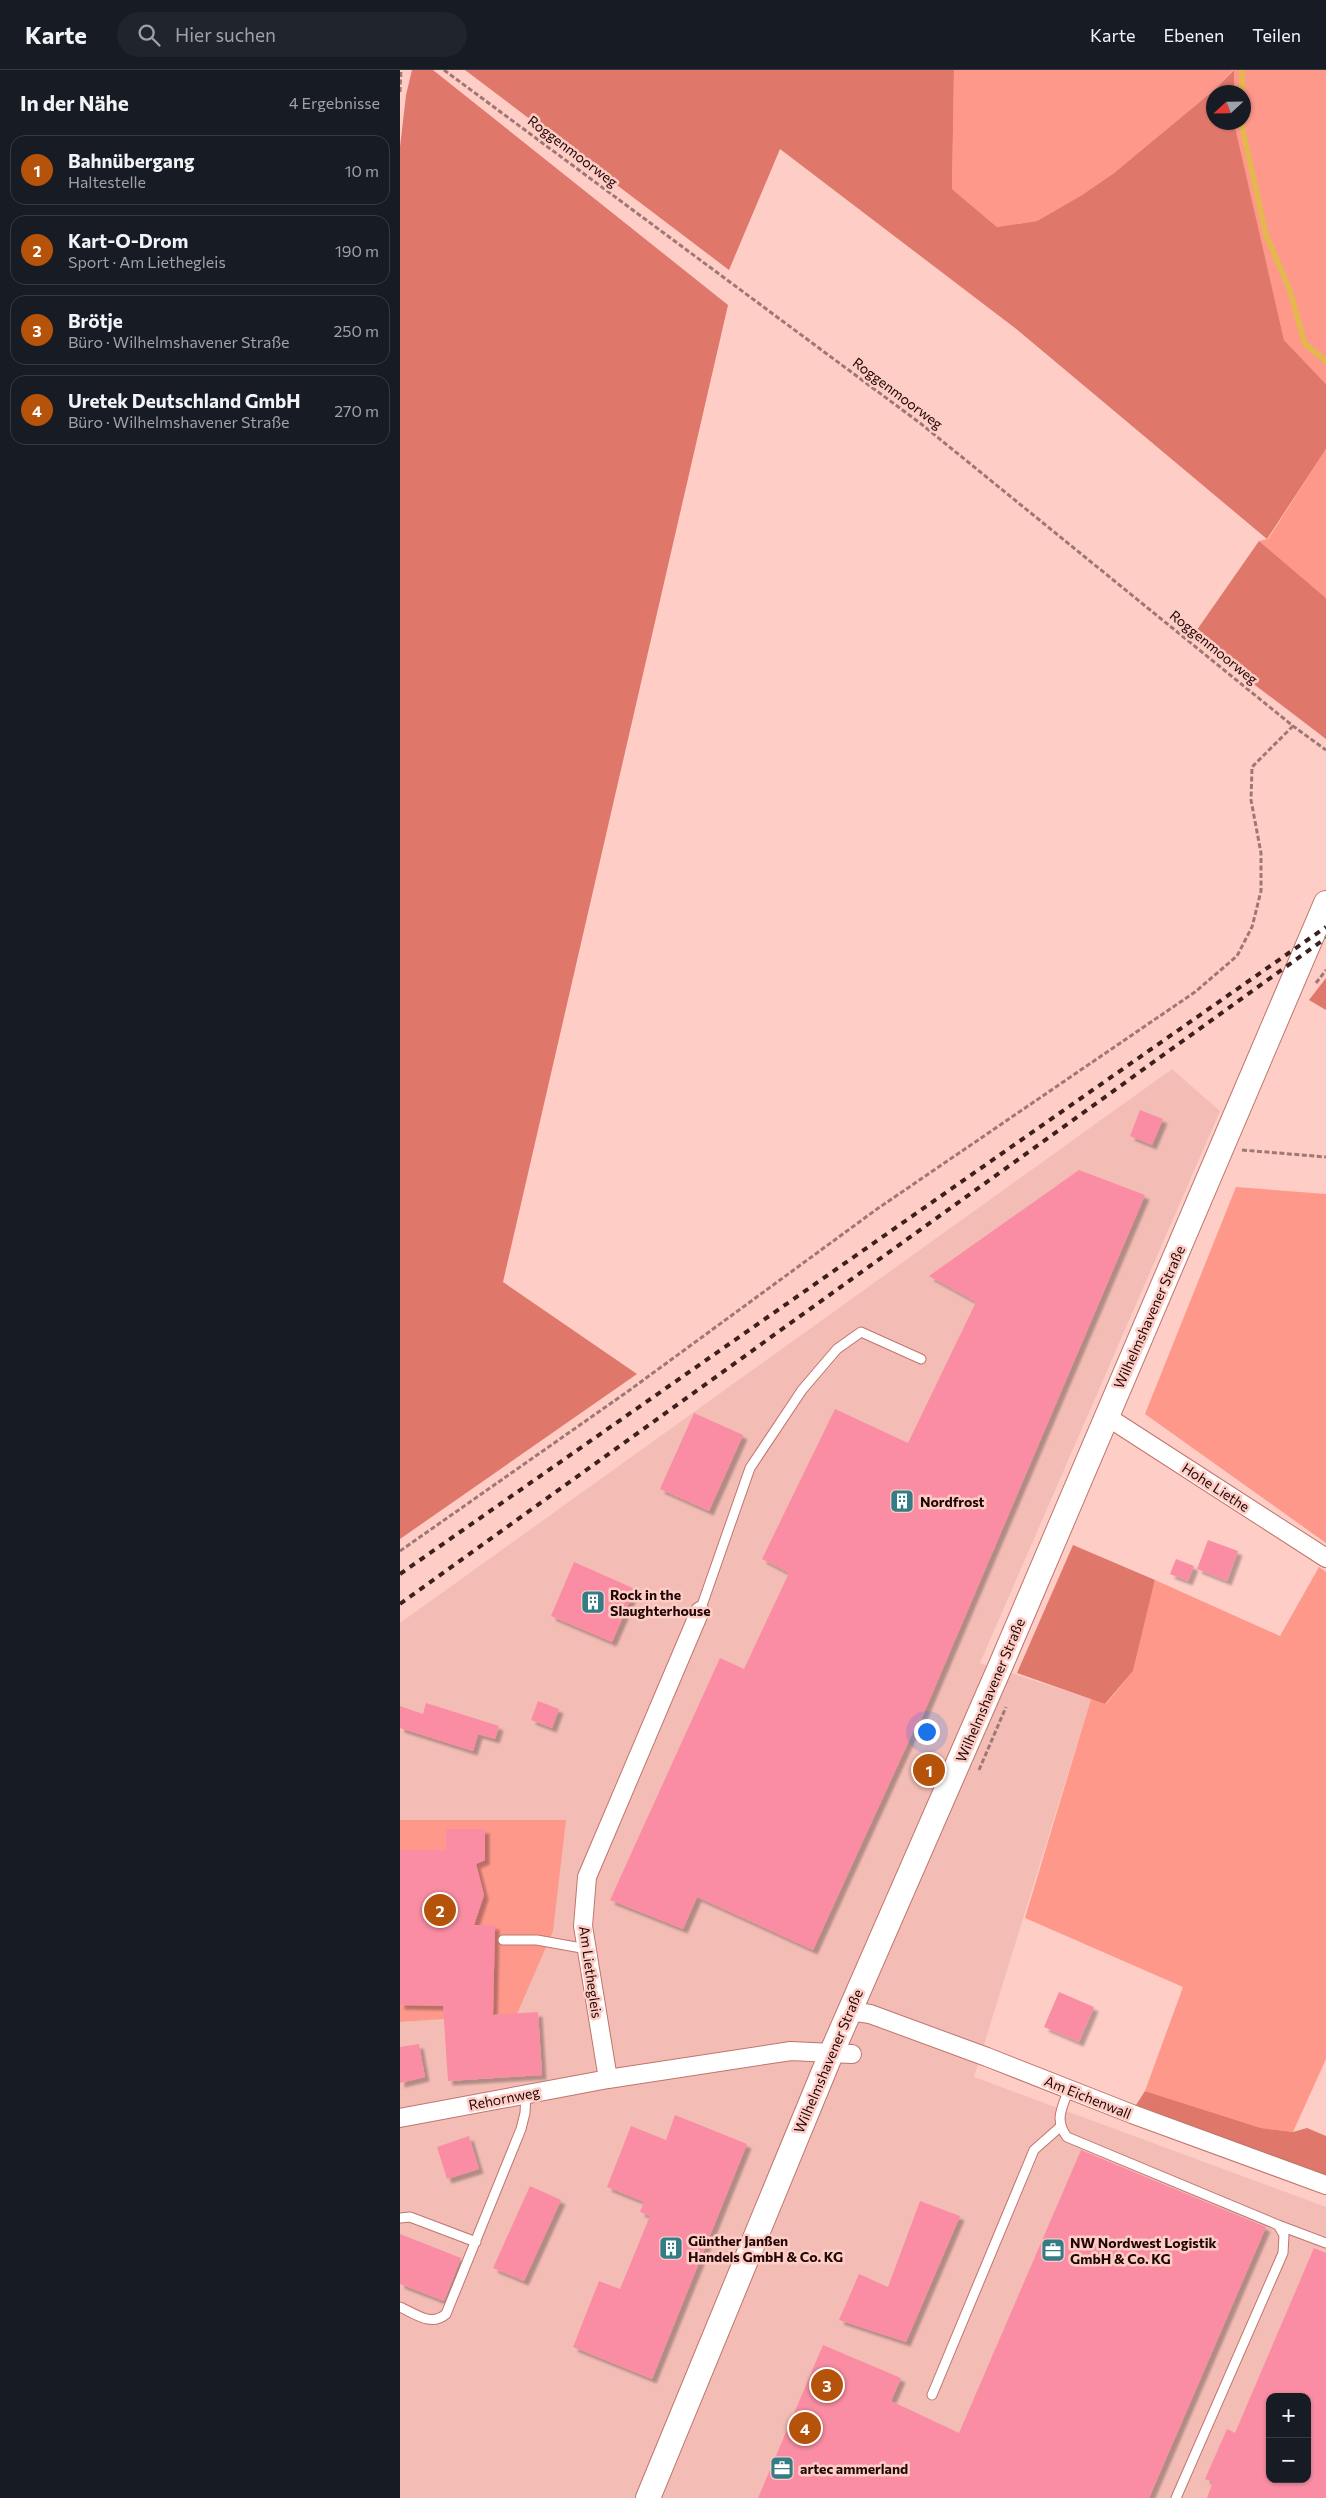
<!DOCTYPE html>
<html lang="de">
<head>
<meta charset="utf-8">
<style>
	body { margin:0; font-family:Commissioner,sans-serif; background:#20242c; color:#f1f3f6 }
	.controls { position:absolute; right:15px; bottom:15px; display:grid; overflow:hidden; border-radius:10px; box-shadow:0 1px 4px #0004 }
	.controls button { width:45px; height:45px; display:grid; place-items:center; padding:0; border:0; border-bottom:1px solid #363941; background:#171b24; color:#f1f3f6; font:25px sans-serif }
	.compass { position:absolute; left:806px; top:15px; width:45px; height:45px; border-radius:50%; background:#171b24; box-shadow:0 1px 4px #0004; rotate:248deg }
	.you { position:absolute; left:526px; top:1661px; width:18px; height:18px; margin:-12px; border:4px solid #fff; border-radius:50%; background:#1a73e8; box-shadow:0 0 0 8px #1a73e833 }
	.badge { display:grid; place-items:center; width:32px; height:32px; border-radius:50%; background:#b45309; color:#fff; font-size:16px; font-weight:700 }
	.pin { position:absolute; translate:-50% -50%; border:2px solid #fff; box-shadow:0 1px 5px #0006 }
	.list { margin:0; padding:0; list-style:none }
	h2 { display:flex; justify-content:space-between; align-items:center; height:65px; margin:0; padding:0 20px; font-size:21px }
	h2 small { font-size:16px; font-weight:400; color:#9ea1a6 }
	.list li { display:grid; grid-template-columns:32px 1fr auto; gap:15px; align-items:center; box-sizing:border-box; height:70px; margin:0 10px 10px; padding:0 10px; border:1px solid #363941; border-radius:15px }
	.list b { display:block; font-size:19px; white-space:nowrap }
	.list p { margin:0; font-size:16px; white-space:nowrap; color:#9ea1a6 }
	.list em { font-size:16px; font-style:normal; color:#9ea1a6 }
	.icon { flex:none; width:28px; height:28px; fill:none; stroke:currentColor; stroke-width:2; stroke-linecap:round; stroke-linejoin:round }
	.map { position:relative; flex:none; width:926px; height:2428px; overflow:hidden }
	header { display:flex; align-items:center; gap:30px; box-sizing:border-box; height:70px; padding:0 25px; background:#171b24; border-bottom:1px solid #363941 }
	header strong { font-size:24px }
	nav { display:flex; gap:28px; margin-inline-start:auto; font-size:18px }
	.search { width:350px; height:45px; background:#20242c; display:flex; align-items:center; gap:12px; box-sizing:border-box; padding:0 18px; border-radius:28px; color:#9ea1a6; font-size:19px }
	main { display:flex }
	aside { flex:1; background:#171b24 }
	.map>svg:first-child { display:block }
	.built { fill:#f3bdb5; fill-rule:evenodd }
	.green { fill:#fe988b }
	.forest { fill:#e0776b }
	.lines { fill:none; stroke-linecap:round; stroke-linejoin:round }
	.stream { stroke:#e3b94d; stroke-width:5.5 }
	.building { fill:#fa8da3; fill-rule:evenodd; filter:url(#shadow) }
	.lane-casing { stroke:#bf756c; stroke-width:11 }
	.street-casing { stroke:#bf756c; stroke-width:20 }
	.secondary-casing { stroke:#bf756c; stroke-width:26 }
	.path { stroke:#9f7874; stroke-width:3; stroke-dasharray:5 2.5; stroke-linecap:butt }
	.lane { stroke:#fff; stroke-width:9 }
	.street { stroke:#fff; stroke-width:18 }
	.secondary { stroke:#fff; stroke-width:24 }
	.rail { stroke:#3d201e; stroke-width:4; stroke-dasharray:6 6; stroke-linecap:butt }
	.labels { text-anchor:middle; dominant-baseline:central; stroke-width:5; stroke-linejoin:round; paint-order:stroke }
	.street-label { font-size:14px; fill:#200605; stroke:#fecdc6 }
	.poi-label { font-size:14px; font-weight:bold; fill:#200605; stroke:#fecdc6; text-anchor:start }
</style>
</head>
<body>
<header>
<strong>Karte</strong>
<div class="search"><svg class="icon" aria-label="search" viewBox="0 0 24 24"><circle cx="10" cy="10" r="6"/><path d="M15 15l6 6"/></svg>Hier suchen</div>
<nav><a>Karte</a><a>Ebenen</a><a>Teilen</a></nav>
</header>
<main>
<aside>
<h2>In der Nähe<small>4 Ergebnisse</small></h2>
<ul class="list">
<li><span class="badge">1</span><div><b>Bahnübergang</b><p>Haltestelle</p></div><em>10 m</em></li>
<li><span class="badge">2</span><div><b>Kart-O-Drom</b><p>Sport · Am Liethegleis</p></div><em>190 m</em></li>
<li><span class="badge">3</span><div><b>Brötje</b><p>Büro · Wilhelmshavener Straße</p></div><em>250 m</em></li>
<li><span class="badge">4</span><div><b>Uretek Deutschland GmbH</b><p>Büro · Wilhelmshavener Straße</p></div><em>270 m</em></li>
</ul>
</aside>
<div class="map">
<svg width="926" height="2428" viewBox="0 0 926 2428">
	<defs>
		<filter id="shadow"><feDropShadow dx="4.5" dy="4.5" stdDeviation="1" flood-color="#0004"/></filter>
	</defs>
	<rect width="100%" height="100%" fill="#fecdc6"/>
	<path class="built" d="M772 999 820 1041 580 1593 691 1629 574 2007 926 2137V2428H0V1952L117 1943 166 1750H0V1553ZM870 2327H907V2409H870Z"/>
	<path class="green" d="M554 0H833L814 20 714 103 682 125 637 151 597 157 552 119Z
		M834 0H926V314L884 270 834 59V53L844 52V22H834Z
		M926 379V528L859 471 868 469Z
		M836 1117 926 1124V1473L745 1344Z
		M919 1497 926 1502V1989L893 2062 861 2058 745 2021 783 1917 625 1848 691 1629 706 1634 733 1601 755 1510 880 1566Z
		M0 1750H166L153 1861 117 1944 0 1952Z"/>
	<path class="forest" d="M12 0H33L328 235 103 1212 237 1304 0 1469V77L6 25Z
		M65 0H554L552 119 597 157 637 151 682 125 714 103 814 20 834 0V22H814V52L834 53 884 270 926 314V379L867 469 615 258 380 79 329 200Z
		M859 471 926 528V669L792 567Z
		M926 908V940L909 930Z
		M673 1475 755 1510 733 1601 705 1634 617 1603Z
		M745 2021 861 2058 893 2062 907 2058 926 2066V2106L736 2035Z"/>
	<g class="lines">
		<path class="stream" d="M842 22V0
			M841 52 866 165 889 218 905 274 926 291"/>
	</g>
	<path class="building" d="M740 1040 763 1049 752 1075 730 1066Z
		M679 1100 745 1125 520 1652 518 1651 413 1880 297 1827 283 1859 210 1830 320 1588 344 1599 389 1503 362 1489 435 1339 508 1373 576 1232 529 1206Z
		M294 1343 343 1365 309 1441 260 1419Z
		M808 1470 838 1481 827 1511 797 1499Z
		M776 1489 794 1496 788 1511 770 1504Z
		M174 1492 235 1519 212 1572 151 1546Z
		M138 1631 159 1639 152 1658 131 1650Z
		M26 1633 99 1656 95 1669 78 1664 73 1681 0 1658V1636L23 1644Z
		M46 1759H85V1790L76 1794 84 1825 74 1855H95L93 1945 138 1942 142 2005 48 2011 43 1936 0 1935V1780H46Z
		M659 1922 694 1937 679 1972 644 1957Z
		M19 1974 25 2007 0 2013V1977Z
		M275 2045 347 2074 252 2309 173 2277 199 2211 220 2219 250 2146 240 2142 244 2132 207 2117 231 2056 266 2070Z
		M69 2066 79 2099 47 2109 37 2077Z
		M681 2080 866 2157 749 2428H358L423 2275 501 2308 491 2331 559 2363Z
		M130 2116 161 2130 124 2211 93 2198Z
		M520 2131 560 2146 506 2272 439 2250 459 2204 488 2217Z
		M0 2164 61 2188 44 2231 0 2214Z
		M914 2178 926 2183V2428H807L813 2412 805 2409 827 2359 835 2363ZM870 2327H907V2409H870Z"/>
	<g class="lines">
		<g class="lane-casing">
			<path id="lane" d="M300 1541 350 1398 402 1320 437 1279 461 1262 521 1289
				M103 1870H137L187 1879
				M669 2019C662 2038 654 2050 667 2067L878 2155 884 2165 883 2183 776 2428
				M0 2148 10 2147 76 2172
				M878 2155 926 2173
				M0 2237C16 2244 31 2257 46 2244L121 2059 125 2043 126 2024
				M532 2325 634 2080 660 2057"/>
		</g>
		<g class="street-casing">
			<path id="street" d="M706 1346 926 1488
				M300 1541 187 1807 183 1856 208 2009 391 1981 452 1984
				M449 1941 470 1944 587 1987 732 2044 926 2115
				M0 2048 208 2009"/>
		</g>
		<g class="secondary-casing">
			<path id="secondary" d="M248 2428 431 1984 600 1597 926 833"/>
		</g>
		<path class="path" d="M44 0 520 353 893 656 926 680
			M0 22 1 0
			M916 913 926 900
			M842 1080 926 1087
			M0 1481 227 1322 477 1139 795 922 837 886 852 857 861 821V783L851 730 852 697 893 656
			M579 1700 606 1637"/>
		<use href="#lane" class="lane"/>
		<use href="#street" class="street"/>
		<use href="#secondary" class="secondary"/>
		<path class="rail" d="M0 1504 926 857
			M0 1534 926 868"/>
	</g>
	<defs>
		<g id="building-square" transform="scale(1.25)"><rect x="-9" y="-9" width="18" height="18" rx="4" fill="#347c86" stroke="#fecdc6"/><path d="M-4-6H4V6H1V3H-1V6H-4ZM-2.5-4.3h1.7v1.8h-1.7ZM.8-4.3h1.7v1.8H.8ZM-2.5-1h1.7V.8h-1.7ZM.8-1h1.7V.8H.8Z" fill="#fff"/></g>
		<g id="office-square" transform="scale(1.25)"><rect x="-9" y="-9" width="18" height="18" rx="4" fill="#347c86" stroke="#fecdc6"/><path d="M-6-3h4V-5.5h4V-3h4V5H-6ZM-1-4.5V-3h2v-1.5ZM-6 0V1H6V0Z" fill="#fff"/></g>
	</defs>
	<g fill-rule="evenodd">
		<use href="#building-square" x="502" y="1431"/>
		<use href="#building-square" x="193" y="1532"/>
		<use href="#building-square" x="271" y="2178"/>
		<use href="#office-square" x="653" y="2180"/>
		<use href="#office-square" x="382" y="2398"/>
	</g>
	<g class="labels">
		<g class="street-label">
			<text transform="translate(173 81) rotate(37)">Roggenmoorweg</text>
			<text transform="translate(498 323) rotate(37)">Roggenmoorweg</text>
			<text transform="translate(814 577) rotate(39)">Roggenmoorweg</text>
			<text transform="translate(749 1247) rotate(-66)">Wilhelmshavener Straße</text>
			<text transform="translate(816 1417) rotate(33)">Hohe Liethe</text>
			<text transform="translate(590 1620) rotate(-67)">Wilhelmshavener Straße</text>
			<text transform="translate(191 1902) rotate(82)">Am Liethegleis</text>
			<text transform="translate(428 1991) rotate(-67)">Wilhelmshavener Straße</text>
			<text transform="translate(688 2027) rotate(22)">Am Eichenwall</text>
			<text transform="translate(104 2028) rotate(-11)">Rehornweg</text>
		</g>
		<g class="poi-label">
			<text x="520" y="1431">Nordfrost</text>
			<text x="210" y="1524">Rock in the<tspan x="210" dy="16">Slaughterhouse</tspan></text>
			<text x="288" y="2170">Günther Janßen<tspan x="288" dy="16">Handels GmbH &amp; Co. KG</tspan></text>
			<text x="670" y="2172">NW Nordwest Logistik<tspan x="670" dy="16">GmbH &amp; Co. KG</tspan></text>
			<text x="400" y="2398">artec ammerland</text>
		</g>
	</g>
</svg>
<div class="controls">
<button>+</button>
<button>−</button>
</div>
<svg class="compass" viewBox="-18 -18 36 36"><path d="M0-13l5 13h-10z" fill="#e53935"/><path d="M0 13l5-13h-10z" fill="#9ea1a6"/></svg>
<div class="you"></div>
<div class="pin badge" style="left:529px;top:1700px">1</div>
<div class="pin badge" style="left:40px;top:1840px">2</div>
<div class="pin badge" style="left:427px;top:2315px">3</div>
<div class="pin badge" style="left:405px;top:2358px">4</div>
</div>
</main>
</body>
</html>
